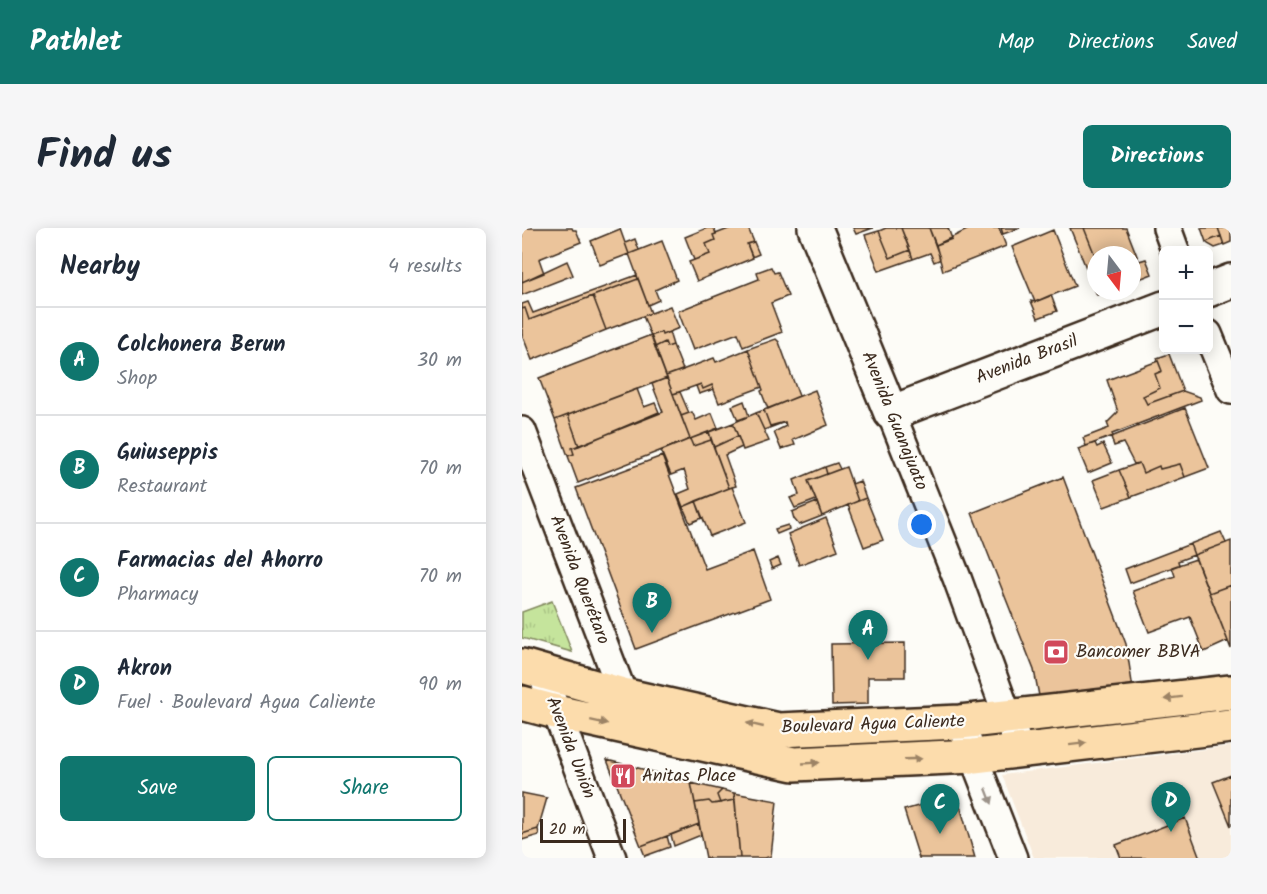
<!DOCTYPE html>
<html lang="en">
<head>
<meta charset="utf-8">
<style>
	body { margin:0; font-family:Kalam,sans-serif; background:#f6f6f7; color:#1f2937 }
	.controls { position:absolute; right:18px; top:18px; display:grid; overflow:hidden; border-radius:9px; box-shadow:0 3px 15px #0003 }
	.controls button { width:54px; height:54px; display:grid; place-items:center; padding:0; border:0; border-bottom:2px solid #e0e1e3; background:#fff; color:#1f2937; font:30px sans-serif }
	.compass { position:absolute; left:565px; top:18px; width:54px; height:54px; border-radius:50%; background:#fff; box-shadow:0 3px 15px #0003; rotate:164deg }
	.scale { position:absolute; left:18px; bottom:15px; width:86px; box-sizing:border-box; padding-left:6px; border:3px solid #3b2a1e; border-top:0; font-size:16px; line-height:21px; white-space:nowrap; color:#3b2a1e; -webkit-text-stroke:4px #fdfcf7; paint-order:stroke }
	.you { position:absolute; left:400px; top:297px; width:21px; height:21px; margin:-15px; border:4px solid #fff; border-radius:50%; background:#1a73e8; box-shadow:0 0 0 9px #1a73e833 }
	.badge { display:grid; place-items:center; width:39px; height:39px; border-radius:50%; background:#0f766e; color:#fff; font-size:20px; font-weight:700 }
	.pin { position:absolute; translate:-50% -50px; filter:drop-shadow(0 2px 3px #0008) }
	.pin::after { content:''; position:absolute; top:32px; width:21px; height:18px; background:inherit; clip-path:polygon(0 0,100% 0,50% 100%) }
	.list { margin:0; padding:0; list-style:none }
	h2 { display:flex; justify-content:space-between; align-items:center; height:78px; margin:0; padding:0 24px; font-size:26px }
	h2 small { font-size:20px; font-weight:400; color:#747a83 }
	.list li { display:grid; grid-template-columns:39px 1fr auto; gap:18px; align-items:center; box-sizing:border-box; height:108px; padding:0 24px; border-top:2px solid #e0e1e3 }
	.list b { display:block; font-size:22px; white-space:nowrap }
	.list p { margin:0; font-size:20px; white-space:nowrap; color:#747a83 }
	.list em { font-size:20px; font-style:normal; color:#747a83 }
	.actions { display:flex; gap:12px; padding:18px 24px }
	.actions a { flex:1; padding:14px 0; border:2px solid #0f766e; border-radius:9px; text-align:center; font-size:21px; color:#0f766e }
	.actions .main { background:#0f766e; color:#fff }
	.map { position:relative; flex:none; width:709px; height:630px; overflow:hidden; border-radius:9px }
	header { display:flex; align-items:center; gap:36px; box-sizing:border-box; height:84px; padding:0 30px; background:#0f766e; color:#fff }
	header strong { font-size:28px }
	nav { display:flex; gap:33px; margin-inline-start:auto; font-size:21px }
	.intro { display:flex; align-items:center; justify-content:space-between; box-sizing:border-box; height:144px; padding:0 36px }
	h1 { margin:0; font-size:42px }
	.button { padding:15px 27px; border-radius:9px; background:#0f766e; color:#fff; font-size:21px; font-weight:700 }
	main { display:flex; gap:36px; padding:0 36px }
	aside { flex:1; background:#fff; border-radius:9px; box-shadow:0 3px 15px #0003 }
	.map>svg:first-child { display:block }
	.built { fill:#f8ebdb }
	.grass { fill:url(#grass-tufts); stroke:#80875d; stroke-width:1.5 }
	.building { fill:#ebc49b; stroke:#3b2a1e; stroke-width:1.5 }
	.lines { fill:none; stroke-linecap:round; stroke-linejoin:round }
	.street-casing { stroke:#3b2a1e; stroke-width:32 }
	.secondary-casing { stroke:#3b2a1e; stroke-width:38 }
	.primary-casing { stroke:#3b2a1e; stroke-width:38 }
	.street { stroke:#fdfcf7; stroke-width:27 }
	.secondary { stroke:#fdfcf7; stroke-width:33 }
	.primary { stroke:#fcdcac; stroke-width:33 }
	.oneway { fill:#9c8365 }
	.oneway2 { fill:#9c938a }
	.labels { text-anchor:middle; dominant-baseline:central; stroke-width:4.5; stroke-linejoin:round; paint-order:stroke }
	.street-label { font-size:18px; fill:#3b2a1e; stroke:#fdfcf7 }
	.poi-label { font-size:18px; fill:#3b2a1e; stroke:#fdfcf7; text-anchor:start }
</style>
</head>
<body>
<header>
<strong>Pathlet</strong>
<nav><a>Map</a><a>Directions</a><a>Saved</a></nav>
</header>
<div class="intro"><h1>Find us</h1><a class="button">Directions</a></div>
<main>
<aside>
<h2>Nearby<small>4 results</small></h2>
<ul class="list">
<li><span class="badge">A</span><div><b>Colchonera Berun</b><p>Shop</p></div><em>30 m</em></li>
<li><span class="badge">B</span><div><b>Guiuseppis</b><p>Restaurant</p></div><em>70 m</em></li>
<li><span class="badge">C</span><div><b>Farmacias del Ahorro</b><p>Pharmacy</p></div><em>70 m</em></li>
<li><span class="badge">D</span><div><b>Akron</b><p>Fuel · Boulevard Agua Caliente</p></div><em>90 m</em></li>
</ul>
<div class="actions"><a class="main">Save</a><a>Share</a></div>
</aside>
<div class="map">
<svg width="709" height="630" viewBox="0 0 709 630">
	<defs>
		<pattern id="grass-tufts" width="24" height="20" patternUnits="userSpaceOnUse" patternTransform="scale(1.5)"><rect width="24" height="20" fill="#c5e49c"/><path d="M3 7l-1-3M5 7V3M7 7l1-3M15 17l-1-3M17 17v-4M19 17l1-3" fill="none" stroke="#aac486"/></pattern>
	</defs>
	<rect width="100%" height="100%" fill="#fdfcf7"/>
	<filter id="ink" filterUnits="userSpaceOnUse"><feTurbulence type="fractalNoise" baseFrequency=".0167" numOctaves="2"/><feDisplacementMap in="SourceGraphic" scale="12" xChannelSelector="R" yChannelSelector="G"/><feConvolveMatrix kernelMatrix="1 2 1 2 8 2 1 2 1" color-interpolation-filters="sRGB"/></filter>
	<g filter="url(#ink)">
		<path class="built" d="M709 518V630H512L480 547Z"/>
		<path class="grass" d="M30 373 50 424 0 410V384Z"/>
		<path class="building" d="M0 0H50L51 2H54L59 14 17 31 22 45 0 54Z
			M185 0H192L194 6 191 7 193 12 184 16 188 26 172 32 163 9Z
			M209 0H226L232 14 225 16 231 30 175 53 167 34 188 26 184 16 193 12 191 7Z
			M331 0H351L334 6Z
			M364 0H379L388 22 368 30 357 3Z
			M379 0H407L418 30 417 32 412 34 408 25 391 31Z
			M407 0H426L430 11 414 17Z
			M449 0H477L484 18 421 43 414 17Z
			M479 0H498L481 6Z
			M548 0H562L574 30V63H586L575 67Z
			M562 0H604L617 33 624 31 630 46 610 54V27H574V30Z
			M679 0H696L699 8 684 14Z
			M696 0H709V14L702 17Z
			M98 1 107 26 78 37 69 13Z
			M531 2 553 58 513 74 490 19Z
			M357 3 368 30 388 22 391 31 357 43 343 7Z
			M699 8 702 17 693 20 686 16 684 14Z
			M113 11 117 22 107 26 103 15Z
			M140 13 155 52 133 62 137 72 126 77 107 26Z
			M232 14 237 26 230 29 225 16Z
			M45 33 51 47 0 67V54Z
			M249 39 252 45 256 44 266 68 249 75 260 104 221 119 216 105 171 122 156 83 237 51 235 44Z
			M115 47 116 51 7 92 3 80 0 81V76L6 74 11 85Z
			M116 51 129 85 84 102 71 68Z
			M529 67 535 83 516 90 509 73 513 74Z
			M71 68 84 102 10 132 0 106V81L3 80 7 92Z
			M148 78 157 100 140 107 139 104 129 108 121 88Z
			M139 104 140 107 147 104 151 117 145 119 143 114 133 119 129 108Z
			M129 107 145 150 33 192 17 150Z
			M254 111 257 114 277 168 246 181 239 163 241 162 226 121Z
			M143 114 145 119 151 117 161 142 144 148 133 119Z
			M226 121 240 159 197 175 190 157 181 161 179 156 151 166 144 148 192 130 194 134Z
			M647 126 661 163 625 176 621 168 638 160 633 146 640 143 635 130Z
			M636 133 640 143 633 146 638 160 621 168 625 176 661 163 678 169 679 172 590 206 591 208 564 218 561 210 587 200 585 195 596 184 585 152Z
			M145 150 168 211 56 255 46 228 52 226 50 220 141 184 130 156Z
			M179 156 181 161 190 157 192 161 177 166 174 158Z
			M115 161 122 179 133 175 137 184 57 218 46 187Z
			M293 162 306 197 271 212 273 217 259 221 252 204 264 198 263 194 248 198 242 182Z
			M158 164 167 185 159 188 151 166Z
			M222 173 227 188 216 192 210 178Z
			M663 180 687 240 663 249 658 236 638 241 637 238 621 245 617 235 612 236 601 215 592 218 589 209Z
			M242 182 248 198 263 194 242 202 234 185Z
			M170 184 174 192 190 185 196 200 168 211 159 188Z
			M234 185 247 213 221 222 211 195Z
			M46 187 57 218 50 220 52 226 46 228 33 192Z
			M211 195 216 208 192 219 187 204Z
			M187 204 189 212 171 218 168 211Z
			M216 208 220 219 203 227 214 258 207 260 192 219Z
			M168 211 171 218 189 212 207 260 161 279 156 266 168 261 162 242 149 247 139 223Z
			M573 215 575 219 581 216 590 235 566 245 556 221Z
			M140 228 183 341 231 323 248 371 114 421 54 260Z
			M315 235 318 241 305 246 303 239Z
			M617 235 621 245 637 238 638 241 658 236 663 249 609 269 597 242Z
			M303 239 305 246 286 253 294 272 273 280 268 270 277 267 272 252Z
			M324 239 336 273 300 288 286 253Z
			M597 242 609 269 582 279 571 252Z
			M541 249 604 416 611 461 518 473 512 442 450 285Z
			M338 253 344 270 336 273 330 256Z
			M210 259 224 294 188 308 174 273Z
			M344 270 361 312 342 319 326 277Z
			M174 273 180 290 168 295 161 279Z
			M295 274 300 288 277 297 272 291 270 284Z
			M304 290 316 322 277 337 266 306Z
			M266 297 267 301 255 306 253 301Z
			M699 304 704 315 672 327 668 316Z
			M709 313V357L687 365 672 327Z
			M668 316 672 327 656 333 657 337 608 355 603 341Z
			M256 330 259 337 250 341 247 334Z
			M674 331 706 413 682 424 668 389 627 404 611 363 653 348 650 339Z
			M709 357V421L687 365Z
			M383 415V449H346V476L310 477 309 416Z
			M85 532 124 542 169 555 177 596 119 618Z
			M709 547V598L691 554Z
			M169 555 200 562 195 567 198 575 190 576 187 573 173 575Z
			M200 562 212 565 213 572 198 575 195 567Z
			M0 565 25 570 16 601 0 606Z
			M212 565 255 573 249 628 243 630H218Z
			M435 567 453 630H397L382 582Z
			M213 572 218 630H184L173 575 187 573 190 576Z
			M663 590 678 630H599L594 617Z
			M177 596 179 607 152 618 149 607Z
			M16 601 17 607 0 612V606Z
			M145 608 148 619 123 628 119 618Z"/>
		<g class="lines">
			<g class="street-casing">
				<path id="street" d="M645 0 653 22
					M686 106 709 162
					M369 185 435 350 498 522
					M0 203 107 482
					M19 443 90 630
					M438 494 491 630"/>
			</g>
			<g class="secondary-casing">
				<path id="secondary" d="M293 0 369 185 642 80
					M686 62 709 53"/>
			</g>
			<g class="primary-casing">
				<path id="primary" d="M0 438 101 467 257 502 438 494 709 464
					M0 475 34 484 272 536 452 528 709 498"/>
			</g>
			<use href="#street" class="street"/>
			<use href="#secondary" class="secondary"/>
			<use href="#primary" class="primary"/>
		</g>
		<defs><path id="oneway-solid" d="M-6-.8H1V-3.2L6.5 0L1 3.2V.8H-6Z" transform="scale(1.5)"/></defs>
		<g class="oneway">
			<use href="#oneway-solid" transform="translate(651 470) rotate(173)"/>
			<use href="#oneway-solid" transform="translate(77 494) rotate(12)"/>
			<use href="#oneway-solid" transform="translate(233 497) rotate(-167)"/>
			<use href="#oneway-solid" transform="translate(556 516) rotate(-7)"/>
			<use href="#oneway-solid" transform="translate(391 531) rotate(-2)"/>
			<use href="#oneway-solid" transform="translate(289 535) rotate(-3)"/>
		</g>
		<use class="oneway2" href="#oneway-solid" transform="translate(467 568) rotate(69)"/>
	</g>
	<defs>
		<g id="bank-square" transform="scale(1.35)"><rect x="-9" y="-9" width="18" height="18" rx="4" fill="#d1495b" stroke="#fdfcf7"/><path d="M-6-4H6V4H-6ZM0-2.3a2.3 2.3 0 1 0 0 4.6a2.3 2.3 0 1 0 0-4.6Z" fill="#fff"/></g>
		<g id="restaurant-square" transform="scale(1.35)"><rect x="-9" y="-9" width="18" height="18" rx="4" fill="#d1495b" stroke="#fdfcf7"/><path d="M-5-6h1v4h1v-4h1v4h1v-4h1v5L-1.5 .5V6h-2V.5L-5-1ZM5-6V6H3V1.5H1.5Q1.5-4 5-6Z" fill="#fff"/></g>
	</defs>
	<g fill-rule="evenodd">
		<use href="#bank-square" x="534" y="424"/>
		<use href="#restaurant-square" x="101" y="548"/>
	</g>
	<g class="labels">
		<g class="street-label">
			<text transform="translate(505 132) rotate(-21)">Avenida Brasil</text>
			<text transform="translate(372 193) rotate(68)">Avenida Guanajuato</text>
			<text transform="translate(57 352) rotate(69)">Avenida Querétaro</text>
			<text transform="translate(351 497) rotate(-2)">Boulevard Agua Caliente</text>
			<text transform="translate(48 520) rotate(69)">Avenida Unión</text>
		</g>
		<g class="poi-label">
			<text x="554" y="424">Bancomer BBVA</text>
			<text x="120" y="548">Anitas Place</text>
		</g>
	</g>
</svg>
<div class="controls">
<button>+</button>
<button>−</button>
</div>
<svg class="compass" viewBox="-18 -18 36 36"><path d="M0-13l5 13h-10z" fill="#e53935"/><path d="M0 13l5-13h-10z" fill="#747a83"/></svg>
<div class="scale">20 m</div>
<div class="you"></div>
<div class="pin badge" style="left:346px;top:432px">A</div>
<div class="pin badge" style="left:130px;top:405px">B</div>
<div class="pin badge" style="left:418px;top:606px">C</div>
<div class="pin badge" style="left:649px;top:604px">D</div>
</div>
</main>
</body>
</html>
